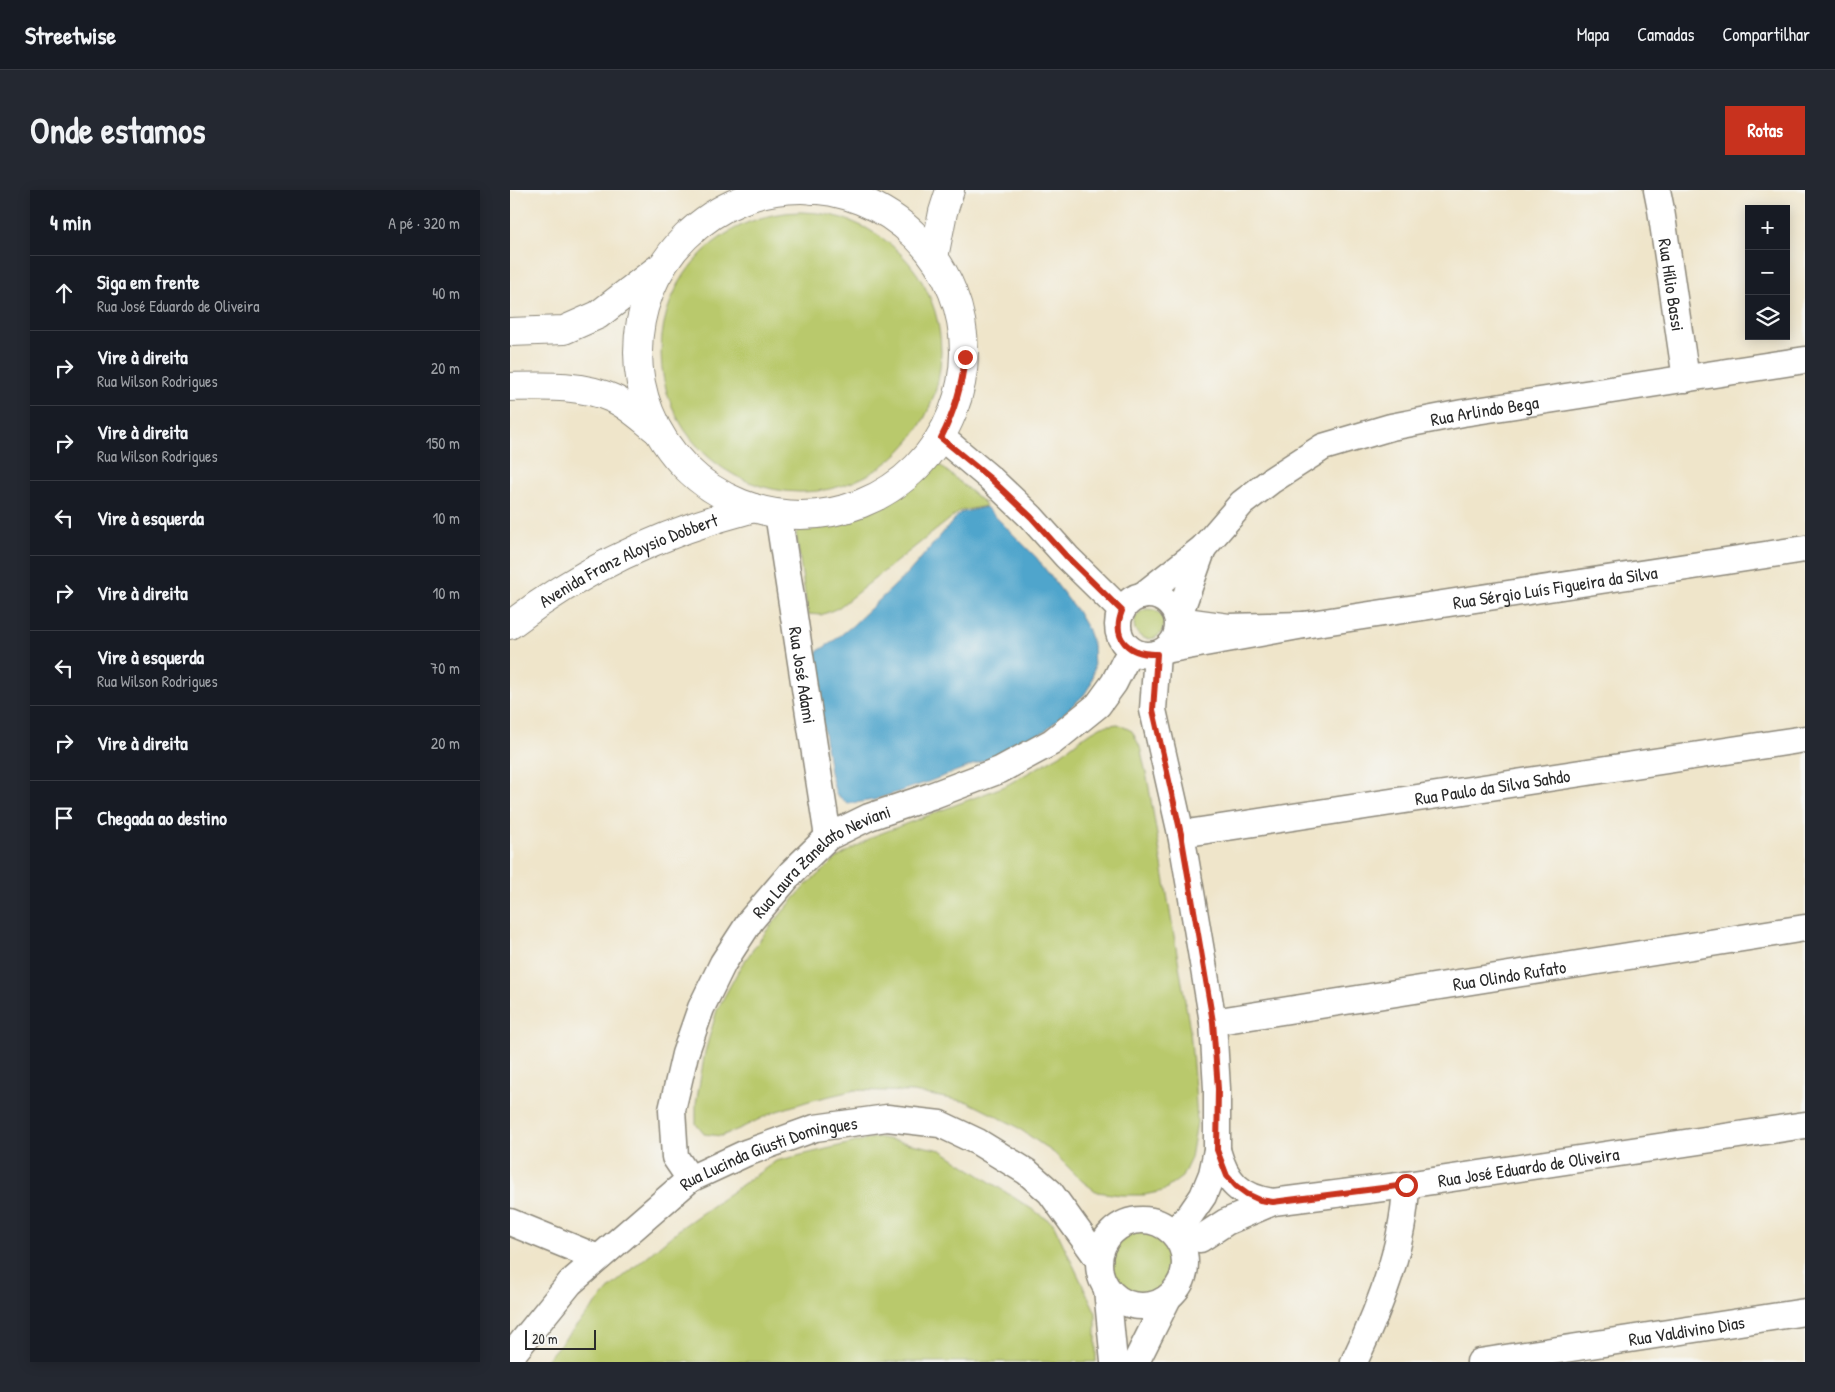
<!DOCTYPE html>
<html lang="pt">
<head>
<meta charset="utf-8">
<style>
	body { margin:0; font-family:"Patrick Hand",sans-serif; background:#242831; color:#f1f3f6 }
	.controls { position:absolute; right:15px; top:15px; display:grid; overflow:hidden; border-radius:0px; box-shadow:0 2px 12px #0003 }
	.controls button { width:45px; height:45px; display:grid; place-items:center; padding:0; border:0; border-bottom:1px solid #363941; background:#171b24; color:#f1f3f6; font:25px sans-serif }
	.scale { position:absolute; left:15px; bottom:12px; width:71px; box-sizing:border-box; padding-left:5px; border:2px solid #2b2b2b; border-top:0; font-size:14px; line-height:18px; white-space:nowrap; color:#2b2b2b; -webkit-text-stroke:4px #f6f6f2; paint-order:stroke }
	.stop { position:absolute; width:15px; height:15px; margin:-11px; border:4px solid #c8321e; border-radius:50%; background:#fff }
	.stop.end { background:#c8321e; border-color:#fff; box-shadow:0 1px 5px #0008 }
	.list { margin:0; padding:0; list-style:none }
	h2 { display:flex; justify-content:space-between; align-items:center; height:65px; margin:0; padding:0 20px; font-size:21px }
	h2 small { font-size:16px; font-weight:400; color:#9ea1a6 }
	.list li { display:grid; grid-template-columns:32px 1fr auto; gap:15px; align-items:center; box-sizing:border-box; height:75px; padding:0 20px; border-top:1px solid #363941 }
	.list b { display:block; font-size:19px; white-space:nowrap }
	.list p { margin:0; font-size:16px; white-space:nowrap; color:#9ea1a6 }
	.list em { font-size:16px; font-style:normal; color:#9ea1a6 }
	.icon { flex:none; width:28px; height:28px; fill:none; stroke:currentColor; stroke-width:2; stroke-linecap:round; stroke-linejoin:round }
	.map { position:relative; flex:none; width:1295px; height:1172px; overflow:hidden; border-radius:0px }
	header { display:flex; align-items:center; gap:30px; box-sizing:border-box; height:70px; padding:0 25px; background:#171b24; border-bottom:1px solid #363941 }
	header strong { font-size:24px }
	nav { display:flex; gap:28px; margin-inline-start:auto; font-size:18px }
	.intro { display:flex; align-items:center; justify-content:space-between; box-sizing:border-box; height:120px; padding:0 30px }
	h1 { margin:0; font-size:35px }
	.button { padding:12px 22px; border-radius:0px; background:#c8321e; color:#fff; font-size:18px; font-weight:700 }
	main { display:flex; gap:30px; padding:0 30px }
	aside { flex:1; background:#171b24; border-radius:0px; box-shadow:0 2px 12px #0003 }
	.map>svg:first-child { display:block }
	.green { fill:#b9c96c; stroke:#727a4c }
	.water { fill:#50a5cc; stroke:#3e687c }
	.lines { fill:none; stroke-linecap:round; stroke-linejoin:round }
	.minor-casing { stroke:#8d887a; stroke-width:29 }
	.major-casing { stroke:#8d887a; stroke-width:30 }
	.highway-casing { stroke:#8d887a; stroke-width:30 }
	.minor { stroke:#fff; stroke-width:26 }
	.major { stroke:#fff; stroke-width:28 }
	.highway { stroke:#fff; stroke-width:28 }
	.route { stroke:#c8321e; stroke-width:6 }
	.labels { text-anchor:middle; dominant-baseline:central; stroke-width:4; stroke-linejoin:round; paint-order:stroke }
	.street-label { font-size:18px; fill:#2b2b2b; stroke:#f6f6f2 }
</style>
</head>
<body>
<header>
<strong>Streetwise</strong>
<nav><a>Mapa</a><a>Camadas</a><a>Compartilhar</a></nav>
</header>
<div class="intro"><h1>Onde estamos</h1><a class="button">Rotas</a></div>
<main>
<aside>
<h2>4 min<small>A pé · 320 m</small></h2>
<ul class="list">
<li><svg class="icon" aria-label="ahead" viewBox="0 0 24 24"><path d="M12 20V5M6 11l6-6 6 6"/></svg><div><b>Siga em frente</b><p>Rua José Eduardo de Oliveira</p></div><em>40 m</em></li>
<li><svg class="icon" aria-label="right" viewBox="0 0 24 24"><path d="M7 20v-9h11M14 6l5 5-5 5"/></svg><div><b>Vire à direita</b><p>Rua Wilson Rodrigues</p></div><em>20 m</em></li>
<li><svg class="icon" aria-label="right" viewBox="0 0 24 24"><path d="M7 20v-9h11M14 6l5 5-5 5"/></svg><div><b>Vire à direita</b><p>Rua Wilson Rodrigues</p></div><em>150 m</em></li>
<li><svg class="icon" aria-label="left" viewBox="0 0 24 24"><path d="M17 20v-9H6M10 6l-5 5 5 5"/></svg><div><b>Vire à esquerda</b></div><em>10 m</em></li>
<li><svg class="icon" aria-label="right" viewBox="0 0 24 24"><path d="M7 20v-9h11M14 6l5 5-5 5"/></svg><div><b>Vire à direita</b></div><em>10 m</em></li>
<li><svg class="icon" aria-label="left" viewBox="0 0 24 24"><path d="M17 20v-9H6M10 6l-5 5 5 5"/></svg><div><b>Vire à esquerda</b><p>Rua Wilson Rodrigues</p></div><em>70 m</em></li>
<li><svg class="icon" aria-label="right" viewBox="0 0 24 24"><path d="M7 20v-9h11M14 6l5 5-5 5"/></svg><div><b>Vire à direita</b></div><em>20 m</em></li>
<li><svg class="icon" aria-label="arrive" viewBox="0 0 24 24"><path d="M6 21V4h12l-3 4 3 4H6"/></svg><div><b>Chegada ao destino</b></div></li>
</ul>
</aside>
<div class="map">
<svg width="1295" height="1172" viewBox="0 0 1295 1172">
	<rect width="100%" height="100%" fill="#f6f6f2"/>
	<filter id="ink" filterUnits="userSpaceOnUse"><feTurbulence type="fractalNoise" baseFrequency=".02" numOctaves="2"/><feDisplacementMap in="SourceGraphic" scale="10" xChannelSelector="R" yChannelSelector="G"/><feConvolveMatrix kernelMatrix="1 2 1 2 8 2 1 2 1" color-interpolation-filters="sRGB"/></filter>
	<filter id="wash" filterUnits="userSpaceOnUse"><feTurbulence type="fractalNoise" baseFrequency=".0096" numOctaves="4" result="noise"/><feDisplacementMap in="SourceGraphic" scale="20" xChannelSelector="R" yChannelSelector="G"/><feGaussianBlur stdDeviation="1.12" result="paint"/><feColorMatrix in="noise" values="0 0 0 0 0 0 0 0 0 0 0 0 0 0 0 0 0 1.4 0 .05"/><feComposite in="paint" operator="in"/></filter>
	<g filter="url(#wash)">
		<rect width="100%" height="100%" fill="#efe5ca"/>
		<path class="green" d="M151 162a140 140 0 1 1 280 0a140 140 0 1 1-280 0Z
			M424 270 472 311 476 316 450 321 328 418 311 425 298 424 286 344 289 339 296 334C312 330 329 328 344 323 376 313 401 292 424 270Z
			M624 434a15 15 0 1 1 30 0a15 15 0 1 1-30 0Z
			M608 534 622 541 630 557 638 592 680 840 685 898 687 932 681 968 672 987 653 1001 634 1005H611L587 1002 572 991 544 963 504 935 458 912 403 902 345 900 299 911 264 922 229 939 211 946 194 944 186 934V914L195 862 207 820 231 776 258 739 295 696 327 668 364 646 495 596 550 565 576 545 592 536Z
			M367 947 431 960 543 1033 586 1123V1172H34L102 1096 172 1037 266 971Z
			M595 1072a37 37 0 1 1 74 0a37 37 0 1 1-74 0Z"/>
		<path class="water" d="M476 317 526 367 567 421 578 440 583 455 584 479 581 494 574 505 535 541 486 566 418 592 364 610 338 614 326 604 320 582 303 468 308 461 321 453 342 436 399 382 450 323Z"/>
	</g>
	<g filter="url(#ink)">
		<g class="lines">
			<g class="minor-casing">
				<g id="minor">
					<path id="s1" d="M1147 0 1151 20 1176 189"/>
					<path d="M431 247 481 289 521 327 557 367 612 421"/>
					<path id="s2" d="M268 323 318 647"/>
					<path id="s3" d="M693 358 732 313 762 290 813 257 881 237 953 223 1295 170"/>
					<circle cx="638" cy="435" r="30"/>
					<path d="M632 406 693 358 668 428"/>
					<path id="s4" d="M794 435 1295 359"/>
					<path d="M655 460 794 435 719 437 668 430"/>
					<path d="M647 464 643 520 671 644 703 832 707 899V960L702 984 693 1006 680 1025 663 1042"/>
					<path id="s5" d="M671 644 1295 549"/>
					<path id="s6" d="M703 832 1295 738"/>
					<path d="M707 960C716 992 730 1007 763 1012"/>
					<path id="s7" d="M180 989 165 967 162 920 175 864 191 818 213 773 241 730 282 682 318 647 359 627 421 606 490 580 542 552 588 515 604 493 615 471"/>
					<circle cx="632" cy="1073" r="43"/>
					<path d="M0 1032 88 1068"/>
					<path id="s8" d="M690 1049 716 1032 763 1012 896 995 1295 935"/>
					<path d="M597 1099 604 1172"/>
					<path id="s9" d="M0 1170 5 1161 60 1093 180 989 236 963 305 938 377 928 430 934 468 952 517 982 540 1002 589 1070"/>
					<path d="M626 1172 658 1108"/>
					<path d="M844 1172C870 1118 894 1056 896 995"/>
					<path id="s10" d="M970 1172 1295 1122"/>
				</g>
			</g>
			<g class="major-casing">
				<g id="major">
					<circle cx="291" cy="162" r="163"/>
					<path d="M424 67 433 22 440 0"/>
					<path d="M0 142 54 140 88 125 149 78"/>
					<path d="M0 197C35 196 71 194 104 209 118 215 135 231 148 241"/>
					<path id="s11" d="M0 435C72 379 156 341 244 318"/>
				</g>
			</g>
			<g class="highway-casing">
				<path id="highway" d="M303 0H305"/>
			</g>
			<use href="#minor" class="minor"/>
			<use href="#major" class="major"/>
			<use href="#highway" class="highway"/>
		</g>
	</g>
	<g class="lines" filter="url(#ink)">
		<path class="route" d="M455 167C452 196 445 221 431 248L481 289 521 327 557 367 612 421C601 449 619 465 647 464L643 520 671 644 703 832 708 899 707 960 717 986 726 996 737 1004 750 1010 763 1012 896 995"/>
	</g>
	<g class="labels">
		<g class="street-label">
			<text stroke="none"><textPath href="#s1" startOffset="96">Rua Hílio Bassi</textPath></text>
			<text stroke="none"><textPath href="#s3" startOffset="324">Rua Arlindo Bega</textPath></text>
			<text stroke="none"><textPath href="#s11" startOffset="136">Avenida Franz Aloysio Dobbert</textPath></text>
			<text stroke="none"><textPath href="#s4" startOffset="254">Rua Sérgio Luís Figueira da Silva</textPath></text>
			<text stroke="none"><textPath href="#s2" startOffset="164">Rua José Adami</textPath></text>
			<text stroke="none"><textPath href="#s5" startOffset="315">Rua Paulo da Silva Sahdo</textPath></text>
			<text stroke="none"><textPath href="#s7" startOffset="375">Rua Laura Zanelato Neviani</textPath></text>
			<text stroke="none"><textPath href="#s6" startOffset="300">Rua Olindo Rufato</textPath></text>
			<text stroke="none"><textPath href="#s9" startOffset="340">Rua Lucinda Giusti Domingues</textPath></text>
			<text stroke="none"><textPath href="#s8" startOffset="340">Rua José Eduardo de Oliveira</textPath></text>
			<text stroke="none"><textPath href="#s10" startOffset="209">Rua Valdivino Dias</textPath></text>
		</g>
	</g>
</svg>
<div class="controls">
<button>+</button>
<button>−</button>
<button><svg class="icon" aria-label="layers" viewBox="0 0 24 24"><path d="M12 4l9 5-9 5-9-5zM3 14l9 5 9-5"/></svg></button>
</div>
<div class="scale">20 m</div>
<div class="stop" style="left:896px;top:995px"></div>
<div class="stop end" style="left:455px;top:167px"></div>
</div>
</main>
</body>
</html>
